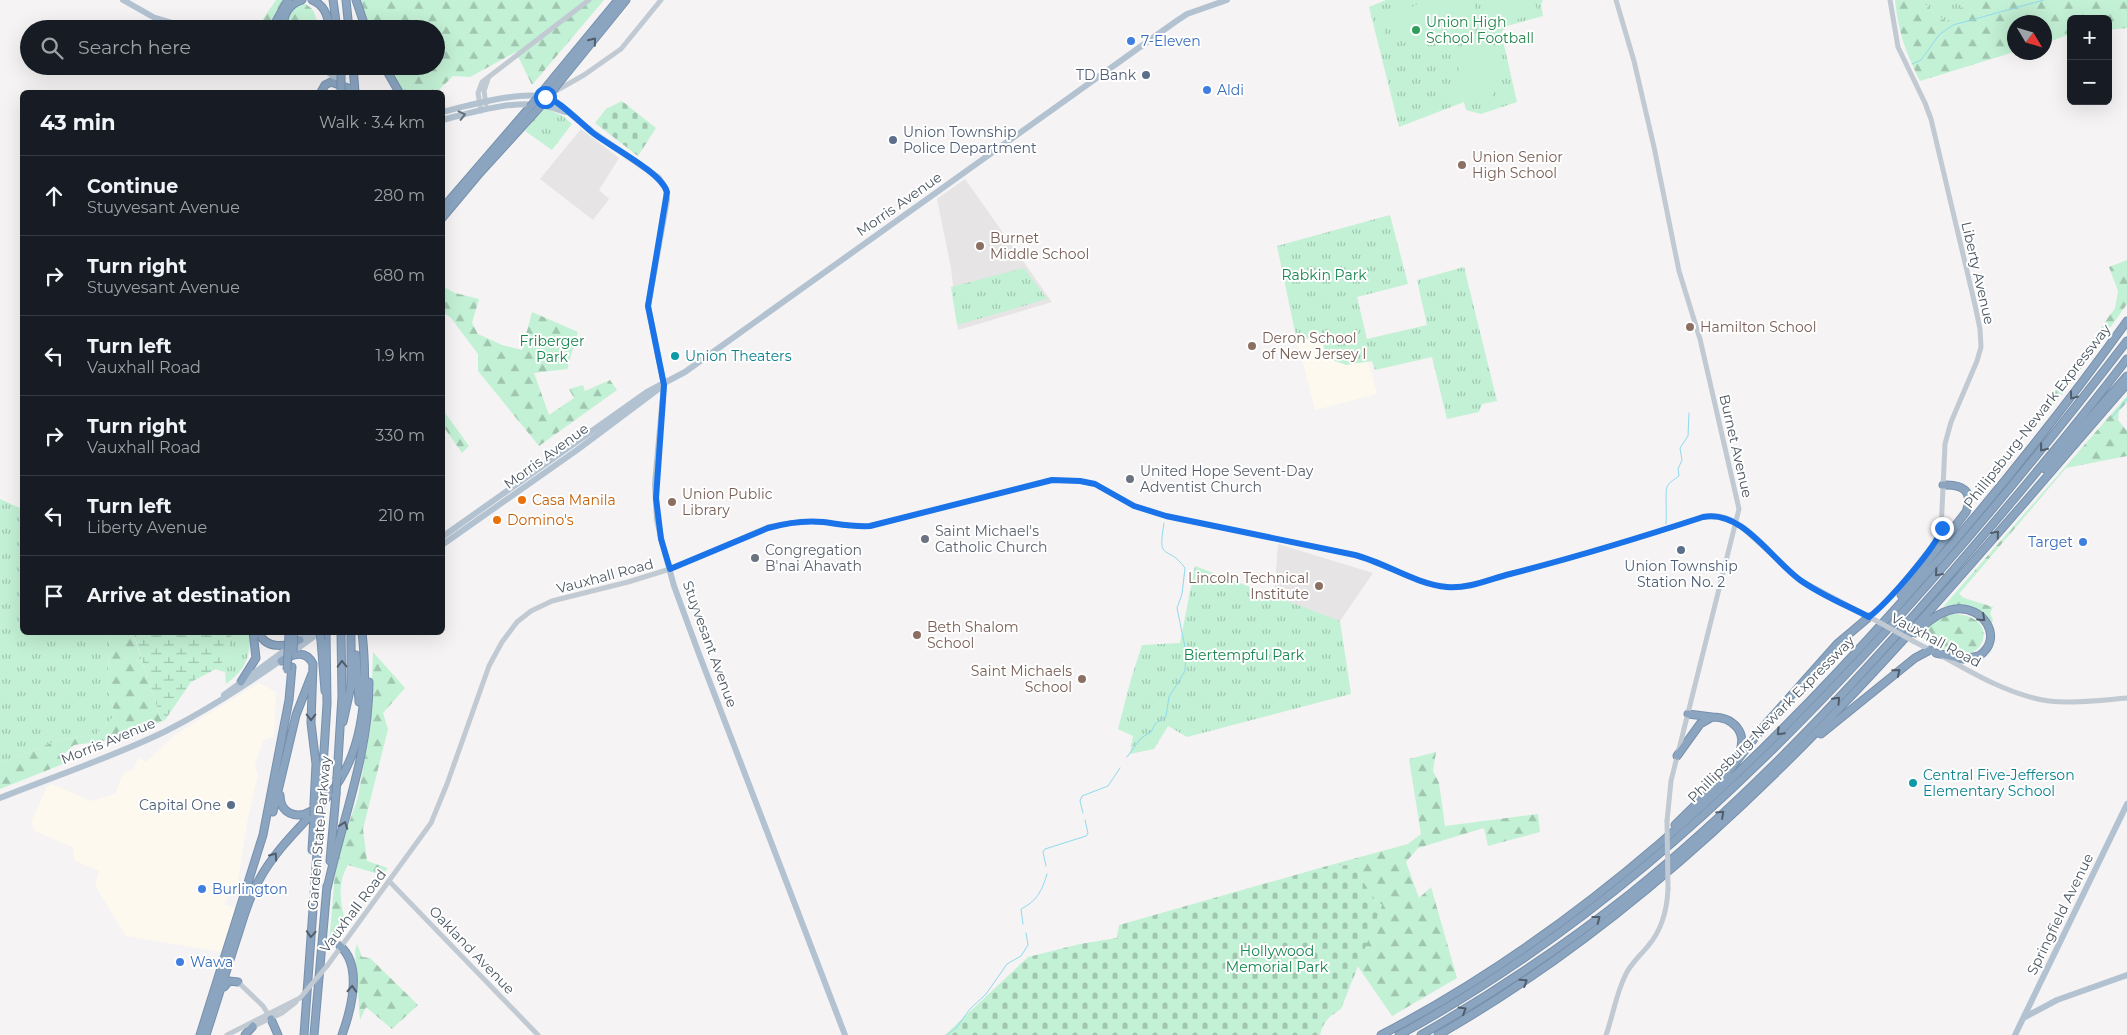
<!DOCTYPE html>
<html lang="en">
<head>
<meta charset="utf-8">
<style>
	body { margin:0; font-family:Montserrat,sans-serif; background:#242831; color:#f1f3f6 }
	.controls { position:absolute; right:15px; top:15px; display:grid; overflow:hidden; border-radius:8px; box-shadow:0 5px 20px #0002 }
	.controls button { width:45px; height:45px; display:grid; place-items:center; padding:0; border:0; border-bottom:1px solid #363941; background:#171b24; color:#f1f3f6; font:25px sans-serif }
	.compass { position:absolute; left:2007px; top:15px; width:45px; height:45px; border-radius:50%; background:#171b24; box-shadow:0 5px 20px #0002; rotate:128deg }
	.stop { position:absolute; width:15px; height:15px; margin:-11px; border:4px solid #1a73e8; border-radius:50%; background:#fff }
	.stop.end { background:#1a73e8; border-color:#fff; box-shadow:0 1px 5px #0008 }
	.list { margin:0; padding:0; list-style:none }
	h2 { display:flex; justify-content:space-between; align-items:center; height:65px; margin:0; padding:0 20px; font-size:21px }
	h2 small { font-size:16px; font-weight:400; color:#9ea1a6 }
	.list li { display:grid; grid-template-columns:32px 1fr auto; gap:15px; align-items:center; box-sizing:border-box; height:80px; padding:0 20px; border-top:1px solid #363941 }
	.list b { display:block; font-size:19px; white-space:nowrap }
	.list p { margin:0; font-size:16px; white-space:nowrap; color:#9ea1a6 }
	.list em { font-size:16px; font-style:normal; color:#9ea1a6 }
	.icon { flex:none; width:28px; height:28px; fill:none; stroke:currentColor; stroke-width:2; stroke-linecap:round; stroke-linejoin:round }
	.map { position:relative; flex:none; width:2127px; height:1035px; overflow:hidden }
	.search { position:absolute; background:#171b24; box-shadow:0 5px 20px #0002; left:20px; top:20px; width:425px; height:55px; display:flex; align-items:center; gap:12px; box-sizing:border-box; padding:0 18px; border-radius:28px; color:#9ea1a6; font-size:19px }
	.panel { position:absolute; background:#171b24; box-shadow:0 5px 20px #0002; left:20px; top:90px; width:425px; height:545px; border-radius:8px }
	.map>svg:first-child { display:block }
	.commercial { fill:#fdf9ef }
	.education { fill:#e6e4e5 }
	.grass { fill:url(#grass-tufts) }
	.forest { fill:url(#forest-firs) }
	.wetland { fill:url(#wetland-marsh) }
	.cemetery { fill:url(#cemetery-stones) }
	.pitch { fill:#c3f1d5 }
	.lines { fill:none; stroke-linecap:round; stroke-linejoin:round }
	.stream { stroke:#90daee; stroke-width:1 }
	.highway-casing { stroke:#7690ad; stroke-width:9 }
	.minor { stroke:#c1cad2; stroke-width:5 }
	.major { stroke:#b3c2d1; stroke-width:6 }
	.highway { stroke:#8ba5c1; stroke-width:7 }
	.highway-bridge-casing { stroke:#7690ad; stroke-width:9; stroke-linecap:butt }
	.minor-bridge { stroke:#c1cad2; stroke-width:5 }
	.highway-bridge { stroke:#8ba5c1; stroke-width:7 }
	.oneway { stroke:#505e6b }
	.oneway2 { stroke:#64717d }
	.route { stroke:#1a73e8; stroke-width:6 }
	.leisure-dot { fill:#2e9e5b; stroke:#fff; stroke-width:2 }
	.shop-dot { fill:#3f7fe0; stroke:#fff; stroke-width:2 }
	.service-dot { fill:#5c6f8a; stroke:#fff; stroke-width:2 }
	.education-dot { fill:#8d6e63; stroke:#fff; stroke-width:2 }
	.culture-dot { fill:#0f9aa8; stroke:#fff; stroke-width:2 }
	.worship-dot { fill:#6b7280; stroke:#fff; stroke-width:2 }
	.food-dot { fill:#e8710a; stroke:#fff; stroke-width:2 }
	.labels { text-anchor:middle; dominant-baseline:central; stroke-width:4; stroke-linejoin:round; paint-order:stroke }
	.leisure-label { font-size:14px; fill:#27864d; stroke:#fff; text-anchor:start }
	.shop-label { font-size:14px; fill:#366cbe; stroke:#fff; text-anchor:start }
	.service-label { font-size:14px; fill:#4e5e75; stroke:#fff; text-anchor:end }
	.education-label { font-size:14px; fill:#785e54; stroke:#fff; text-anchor:start }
	.street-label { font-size:14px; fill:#4a5661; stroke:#fff }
	.park-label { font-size:14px; fill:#17864f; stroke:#fff }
	.culture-label { font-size:14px; fill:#0d838f; stroke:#fff; text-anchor:start }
	.worship-label { font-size:14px; fill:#5b616d; stroke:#fff; text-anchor:start }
	.food-label { font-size:14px; fill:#c56008; stroke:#fff; text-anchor:start }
</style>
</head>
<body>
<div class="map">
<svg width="2127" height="1035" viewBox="0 0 2127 1035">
	<defs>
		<pattern id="grass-tufts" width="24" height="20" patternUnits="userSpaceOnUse" patternTransform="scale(1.25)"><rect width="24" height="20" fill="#c3f1d5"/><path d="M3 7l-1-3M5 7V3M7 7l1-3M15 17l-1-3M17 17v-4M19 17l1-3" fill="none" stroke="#a0c6b0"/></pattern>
		<pattern id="forest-firs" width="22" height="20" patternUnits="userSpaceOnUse" patternTransform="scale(1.25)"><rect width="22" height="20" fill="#c3f1d5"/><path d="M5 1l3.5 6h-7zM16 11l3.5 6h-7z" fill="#a0c6b0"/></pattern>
		<pattern id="wetland-marsh" width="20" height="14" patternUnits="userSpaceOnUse" patternTransform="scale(1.25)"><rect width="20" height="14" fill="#c3f1d5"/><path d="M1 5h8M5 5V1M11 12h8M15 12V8" fill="none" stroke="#a0c6b0"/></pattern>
		<pattern id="cemetery-stones" width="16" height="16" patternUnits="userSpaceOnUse" patternTransform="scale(1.25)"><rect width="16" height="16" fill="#c3f1d5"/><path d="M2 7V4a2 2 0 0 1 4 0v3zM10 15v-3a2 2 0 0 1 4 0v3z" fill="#a0c6b0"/></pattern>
	</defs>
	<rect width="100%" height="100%" fill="#f5f3f3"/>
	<path class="commercial" d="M1321 338 1363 341 1377 394 1315 410 1297 341Z
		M259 683 276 692 274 737 263 740 255 765 258 775 247 822 238 882 224 904 236 908 221 952 126 936 95 886 99 871 74 860 73 847 35 831 31 822 47 787 52 784 91 801 115 794 124 772 132 771 139 757 146 762 176 734Z"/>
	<path class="education" d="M581 129 619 158 599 190 609 199 593 220 540 179Z
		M965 179 1052 302 958 330 951 268 937 199Z
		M1278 544 1373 573 1340 621 1274 599Z"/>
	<path class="grass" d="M1386 0H1543L1541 4 1543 16 1507 26 1501 32 1517 102 1481 114 1466 110 1464 102 1399 127 1369 7Z
		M1920 0H1969L1946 22Z
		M543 107 563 116 572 124 552 150 525 131Z
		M1390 215 1408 284 1357 297 1367 339 1427 325 1417 280 1464 267 1497 401 1482 404 1479 412 1447 419 1432 357 1375 370 1372 361 1346 365 1327 358 1320 335 1297 341 1277 246Z
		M1024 268 1047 299 957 325 951 287Z
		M0 499 22 509V632L110 633 107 687 115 715 97 734 56 741 0 764Z
		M1195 566 1340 621 1351 694 1187 737 1168 726 1154 749 1130 754 1133 736 1118 729 1131 679 1142 645 1180 643Z
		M232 633H250C250 657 247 668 226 684L225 672 218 670 226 656Z"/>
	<path class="forest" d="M276 0C286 0 304 0 312 9 316 14 317 23 319 29H272L259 25Z
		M360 0H604L532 85 516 52 470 77 453 76 437 92H403L389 66H436V29H370Z
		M1895 0H1920L1946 22 1969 0H2127V28L2108 30V19H2071V34L2045 43 2044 22H2014V52L1920 81C1905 50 1899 35 1895 0Z
		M2127 260V304L2064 392 2043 417 2042 410 2115 308 2118 291 2109 267Z
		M442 286 455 293 479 299 472 323 478 334 502 345 522 350 532 312 578 332 567 369 534 373 549 415 574 398 569 389 583 385 585 391 610 380 617 390 539 446 478 371V354L451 318 443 312Z
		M2127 396V402L2119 411 2118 420 2127 431V456L2066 468 1959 594 1964 598 1993 607 1990 613 1993 620 1991 625C1979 604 1963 603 1943 607Z
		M443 410 469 446 462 453 443 426Z
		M1950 614C2000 613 1987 660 1958 654 1945 652 1930 642 1919 636L1929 625Z
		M110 633H133L161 719 165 720 123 738 74 745 63 755V764L0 789V764L56 741 97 734 115 715 107 687Z
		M373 652 405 688 383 713 388 729 363 829 367 861 388 868 382 875 348 865C337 882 340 905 346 923L329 945 336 861 358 797 370 730Z
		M1436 752 1433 771 1439 783 1445 826 1538 814 1540 832 1488 846 1484 828 1418 848 1406 862 1419 898 1431 887 1457 978 1392 1016 1357 965 1382 905 1376 901 1352 865 1327 866 1408 844 1421 834 1409 759Z
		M357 944 362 957 370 958 418 1005 392 1029 366 1007 360 1020 355 951Z"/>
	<path class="wetland" d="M133 632H232V633L226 656 218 670 216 669 191 682 165 720 161 719Z"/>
	<path class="cemetery" d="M622 101 656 128 638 156 595 123 606 109Z
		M1352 865 1376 901 1382 905 1341 1009C1329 1016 1323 1022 1320 1035H945L1028 957 1080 944 1117 938 1119 925 1327 866Z"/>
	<path class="pitch" d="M1412 0H1422C1409 6 1381 11 1384 31 1385 38 1390 43 1396 46H1408L1459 24 1467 19 1470 13V0H1474C1476 8 1475 16 1469 22 1462 31 1409 53 1398 51 1380 47 1373 23 1387 12 1394 6 1404 3 1412 0Z
		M1428 0H1455L1463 18 1403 43 1392 15Z
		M1486 0H1534L1537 10 1534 14 1492 27 1487 14Z
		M1463 41 1499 46 1491 103 1454 98Z"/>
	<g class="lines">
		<path class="stream" d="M1912 64 1921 60 1939 35 1953 25 2044 0
			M2112 417 2127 399
			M1666 524C1667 516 1665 492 1667 487 1669 482 1675 479 1679 476L1678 469 1682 460 1680 448 1688 436 1689 413
			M1127 757 1141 738 1151 732 1155 724 1166 716 1169 697 1185 671 1186 652 1177 608 1182 594 1185 568C1167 543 1157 564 1164 523
			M1083 813 1080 801 1082 796 1108 786 1120 768
			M1046 866 1043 852 1045 849 1086 836 1088 833 1085 820
			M1023 924 1021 909C1037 901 1042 891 1047 874
			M947 1035 956 1028 970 1009 986 994 1007 964 1021 956 1028 945 1026 933"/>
		<g class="highway-casing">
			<path id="highway" d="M312 0C325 5 327 16 331 29
				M333 0 337 29
				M346 0 349 29
				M356 0 366 29
				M272 29 288 0
				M284 29C282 15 289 4 302 0
				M353 66 355 92
				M384 66 399 92
				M556 75 618 0
				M562 79 626 0
				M321 92 325 85 331 82 348 88
				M442 209 530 107
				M442 218 478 175 538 109
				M2045 469 2127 376
				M1901 595 1966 512C1974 491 1963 484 1943 485
				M259 632C265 650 287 647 300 640
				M1915 633C1926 623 1940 611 1955 609 1983 605 2005 638 1979 656L1963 659 1936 653
				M321 640 325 691
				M356 655 359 702
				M281 661C292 654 306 649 313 664L311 723 316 764 314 803
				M241 682 256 658 253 632
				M1688 714 1712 717
				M343 722 351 686V632
				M1821 734 1915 658 1930 650
				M1677 756 1700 724 1712 717C1733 717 1748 732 1739 753
				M337 777 342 696 341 632
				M280 795C280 813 296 820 311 811
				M321 798 327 704 326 632
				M273 812 296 715 312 674
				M1675 825 1725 776 1764 726 1837 644 1869 617
				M312 850 314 816
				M330 861 336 794
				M327 889C342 820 369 755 369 682
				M340 946C363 966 351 1010 342 1035
				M224 987 229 981 238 982
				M271 1019 278 1035
				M200 1035 263 835 289 700 292 667
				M206 1035C216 1004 226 972 236 941 243 920 248 899 259 880 277 847 304 824 328 796 366 752 368 686 362 632
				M245 1035 253 1026
				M304 1035 320 811
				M314 1035 327 886
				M1381 1035C1583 930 1748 774 1898 606 1979 515 2056 420 2127 321
				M1399 1035C1577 938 1725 805 1862 657 1956 556 2043 450 2127 341
				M1421 1035C1494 993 1564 946 1630 894 1743 803 1843 697 1938 588 2003 513 2067 437 2127 359
				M1438 1035C1717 876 1919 623 2127 384"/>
		</g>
		<path class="minor" d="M1616 0 1634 61 1654 147 1679 271 1700 339 1739 509 1671 781 1667 821
			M554 92 584 75 621 49 661 0
			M486 104 484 91 488 79
			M481 111 478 93 482 82 589 0
			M1869 617 1894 594 1935 542 1941 531 1945 444 1951 422 1977 361 1981 347 1980 329 1975 305 1931 119 1925 103 1898 47 1890 0
			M1913 641 1932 651
			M1942 656C1974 674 2012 696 2049 701 2075 704 2102 700 2127 698
			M389 881 538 1035
			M327 966 431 823 447 784 489 666 502 642 517 622 531 611 552 601 628 582 670 569 768 527C786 523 804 520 823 522 839 524 853 527 870 526L1053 480 1080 481 1095 484 1135 506 1166 516 1355 555C1386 563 1415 584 1447 587 1469 588 1490 579 1510 574 1576 558 1639 538 1703 517 1716 514 1726 516 1737 523L1800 580 1875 620
			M238 982 263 1006 268 1014
			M252 1027 282 1013 296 1002
			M227 1035 300 998
			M1606 1035C1613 1016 1616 994 1625 976 1630 964 1640 956 1648 946 1662 930 1667 910 1668 889"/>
		<path class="major" d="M123 0 155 18 192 29
			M320 66 343 84
			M442 112C467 106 532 87 553 100L594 133 659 178 666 189 667 200 648 306 664 385 655 484 657 519 662 542 674 586 699 654 845 1035
			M442 120C483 110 524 95 565 112
			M442 537 647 392 685 372 1175 22 1187 14 1227 0
			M442 545 577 450 661 387
			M224 695 310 632
			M0 798C55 776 113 757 166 731 221 703 271 668 320 632
			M2025 1017 2057 1000 2127 975
			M2015 1035 2127 804"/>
		<use href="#highway" class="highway"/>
		<g class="highway-bridge-casing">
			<path id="highway-bridge" d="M341 67V90
				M530 107 556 75
				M538 109 562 79
				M320 632 321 640
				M293 652 294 632
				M287 670 289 634
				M336 794 337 777
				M320 811 321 798
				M314 816V803"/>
		</g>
		<path class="minor-bridge" d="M1875 620 1913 641
			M1667 821 1668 889
			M300 998 327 966"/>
		<use href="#highway-bridge" class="highway-bridge"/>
	</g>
	<defs><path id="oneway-chevron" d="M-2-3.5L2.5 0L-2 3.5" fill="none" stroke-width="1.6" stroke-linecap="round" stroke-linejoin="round" transform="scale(1.25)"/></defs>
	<g class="oneway">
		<use href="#oneway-chevron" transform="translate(593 41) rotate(-51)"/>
		<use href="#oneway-chevron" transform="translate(2073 396) rotate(127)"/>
		<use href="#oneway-chevron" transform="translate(2043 448) rotate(129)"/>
		<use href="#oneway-chevron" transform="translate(1996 534) rotate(-49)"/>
		<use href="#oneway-chevron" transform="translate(1938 573) rotate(131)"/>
		<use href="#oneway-chevron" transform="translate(1982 618) rotate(43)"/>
		<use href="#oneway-chevron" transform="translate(342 664) rotate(-91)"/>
		<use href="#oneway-chevron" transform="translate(1897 672) rotate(-39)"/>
		<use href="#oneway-chevron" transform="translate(1837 700) rotate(-47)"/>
		<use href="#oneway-chevron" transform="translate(311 717) rotate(90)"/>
		<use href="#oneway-chevron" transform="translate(1780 732) rotate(135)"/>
		<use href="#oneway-chevron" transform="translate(1721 814) rotate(-43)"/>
		<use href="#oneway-chevron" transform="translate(344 825) rotate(-70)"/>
		<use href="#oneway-chevron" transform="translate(274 856) rotate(-55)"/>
		<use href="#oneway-chevron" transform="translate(1597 919) rotate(-37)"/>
		<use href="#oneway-chevron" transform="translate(311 934) rotate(94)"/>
		<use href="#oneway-chevron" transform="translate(1524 982) rotate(-33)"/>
		<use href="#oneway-chevron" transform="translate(352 989) rotate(-87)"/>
		<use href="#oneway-chevron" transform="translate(1463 1010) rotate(-31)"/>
	</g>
	<use class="oneway2" href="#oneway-chevron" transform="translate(462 115) rotate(-13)"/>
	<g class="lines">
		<path class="route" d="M545 97C554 96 584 126 593 133 611 147 661 172 667 192L648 306 664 385 656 498 661 539 670 569 768 528C786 523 804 520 823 522 839 524 853 527 870 526L1052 480 1080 481 1095 484 1134 506 1166 516 1355 555C1386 563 1415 584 1447 587 1469 589 1490 579 1510 574 1576 557 1639 538 1703 517 1742 509 1772 560 1800 580 1821 595 1846 605 1869 617 1885 605 1937 547 1942 528"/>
	</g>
	<circle class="leisure-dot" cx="1416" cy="30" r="5"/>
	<g class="shop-dot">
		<circle cx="1131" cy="41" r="5"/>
		<circle cx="1207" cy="90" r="5"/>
		<circle cx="2083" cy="542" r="5"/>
		<circle cx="202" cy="889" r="5"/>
		<circle cx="180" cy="962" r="5"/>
	</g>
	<g class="service-dot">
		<circle cx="1146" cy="75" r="5"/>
		<circle cx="893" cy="140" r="5"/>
		<circle cx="1681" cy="550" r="5"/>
		<circle cx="231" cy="805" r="5"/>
	</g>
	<g class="education-dot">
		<circle cx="1462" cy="165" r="5"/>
		<circle cx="980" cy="246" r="5"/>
		<circle cx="1690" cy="327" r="5"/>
		<circle cx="1252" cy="346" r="5"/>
		<circle cx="672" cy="502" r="5"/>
		<circle cx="1319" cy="586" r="5"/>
		<circle cx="917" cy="635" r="5"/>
		<circle cx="1082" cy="679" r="5"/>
	</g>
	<g class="culture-dot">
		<circle cx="675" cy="356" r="5"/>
		<circle cx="1913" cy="783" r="5"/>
	</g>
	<g class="worship-dot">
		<circle cx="1130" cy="479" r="5"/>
		<circle cx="925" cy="539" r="5"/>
		<circle cx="755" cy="558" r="5"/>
	</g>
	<g class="food-dot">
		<circle cx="522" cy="500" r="5"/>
		<circle cx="497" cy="520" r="5"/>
	</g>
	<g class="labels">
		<g class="leisure-label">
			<text x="1426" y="22">Union High<tspan x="1426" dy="16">School Football</tspan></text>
		</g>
		<g class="shop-label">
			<text x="1141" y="41">7-Eleven</text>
			<text x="1217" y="90">Aldi</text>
			<text x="2073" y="542" text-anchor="end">Target</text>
			<text x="212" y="889">Burlington</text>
			<text x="190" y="962">Wawa</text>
		</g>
		<g class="service-label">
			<text x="1136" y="75">TD Bank</text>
			<text x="903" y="132" text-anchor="start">Union Township<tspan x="903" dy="16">Police Department</tspan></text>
			<text x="1681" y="566" text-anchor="middle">Union Township<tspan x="1681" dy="16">Station No. 2</tspan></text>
			<text x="221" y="805">Capital One</text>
		</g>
		<g class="education-label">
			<text x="1472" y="157">Union Senior<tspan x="1472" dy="16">High School</tspan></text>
			<text x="990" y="238">Burnet<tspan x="990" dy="16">Middle School</tspan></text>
			<text x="1700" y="327">Hamilton School</text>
			<text x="1262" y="338">Deron School<tspan x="1262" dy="16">of New Jersey I</tspan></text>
			<text x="682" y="494">Union Public<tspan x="682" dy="16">Library</tspan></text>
			<text x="1309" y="578" text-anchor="end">Lincoln Technical<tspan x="1309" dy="16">Institute</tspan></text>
			<text x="927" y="627">Beth Shalom<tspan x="927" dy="16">School</tspan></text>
			<text x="1072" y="671" text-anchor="end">Saint Michaels<tspan x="1072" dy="16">School</tspan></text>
		</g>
		<g class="street-label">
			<text transform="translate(899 204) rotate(-35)">Morris Avenue</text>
			<text transform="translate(1978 273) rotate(77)">Liberty Avenue</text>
			<text transform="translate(2037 416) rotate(-52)">Phillipsburg-Newark Expressway</text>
			<text transform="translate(1736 446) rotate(77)">Burnet Avenue</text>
			<text transform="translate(546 456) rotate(-36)">Morris Avenue</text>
			<text transform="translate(605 576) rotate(-15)">Vauxhall Road</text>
			<text transform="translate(1936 640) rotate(28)">Vauxhall Road</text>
			<text transform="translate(710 644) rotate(70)">Stuyvesant Avenue</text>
			<text transform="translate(1771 719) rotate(-45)">Phillipsburg-Newark Expressway</text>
			<text transform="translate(108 741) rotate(-22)">Morris Avenue</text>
			<text transform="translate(319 833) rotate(-85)">Garden State Parkway</text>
			<text transform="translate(353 911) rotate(-53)">Vauxhall Road</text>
			<text transform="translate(2060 914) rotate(-64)">Springfield Avenue</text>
			<text transform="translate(472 950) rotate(46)">Oakland Avenue</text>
		</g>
		<g class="park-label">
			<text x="1324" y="275">Rabkin Park</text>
			<text x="552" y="341">Friberger<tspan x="552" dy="16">Park</tspan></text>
			<text x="1244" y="655">Biertempful Park</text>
			<text x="1277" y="951">Hollywood<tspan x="1277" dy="16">Memorial Park</tspan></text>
		</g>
		<g class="culture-label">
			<text x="685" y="356">Union Theaters</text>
			<text x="1923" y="775">Central Five-Jefferson<tspan x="1923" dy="16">Elementary School</tspan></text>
		</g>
		<g class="worship-label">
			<text x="1140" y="471">United Hope Sevent-Day<tspan x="1140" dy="16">Adventist Church</tspan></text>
			<text x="935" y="531">Saint Michael's<tspan x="935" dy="16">Catholic Church</tspan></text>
			<text x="765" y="550">Congregation<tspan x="765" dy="16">B'nai Ahavath</tspan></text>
		</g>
		<g class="food-label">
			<text x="532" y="500">Casa Manila</text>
			<text x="507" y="520">Domino's</text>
		</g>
	</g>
</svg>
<div class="controls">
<button>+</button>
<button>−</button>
</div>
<svg class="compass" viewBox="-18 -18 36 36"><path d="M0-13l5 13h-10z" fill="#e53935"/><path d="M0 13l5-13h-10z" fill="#9ea1a6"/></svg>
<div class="stop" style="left:545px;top:97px"></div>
<div class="stop end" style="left:1942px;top:528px"></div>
<div class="search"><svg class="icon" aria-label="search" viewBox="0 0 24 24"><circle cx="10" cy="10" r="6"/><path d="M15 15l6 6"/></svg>Search here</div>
<section class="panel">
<h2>43 min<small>Walk · 3.4 km</small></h2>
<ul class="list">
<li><svg class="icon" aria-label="ahead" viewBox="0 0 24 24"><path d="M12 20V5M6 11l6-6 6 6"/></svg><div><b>Continue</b><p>Stuyvesant Avenue</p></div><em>280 m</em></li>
<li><svg class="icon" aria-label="right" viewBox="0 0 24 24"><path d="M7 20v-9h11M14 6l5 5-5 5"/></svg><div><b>Turn right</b><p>Stuyvesant Avenue</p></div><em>680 m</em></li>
<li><svg class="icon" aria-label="left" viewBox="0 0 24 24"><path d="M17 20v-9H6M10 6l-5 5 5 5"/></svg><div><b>Turn left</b><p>Vauxhall Road</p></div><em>1.9 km</em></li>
<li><svg class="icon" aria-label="right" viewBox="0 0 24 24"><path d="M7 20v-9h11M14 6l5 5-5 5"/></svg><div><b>Turn right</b><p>Vauxhall Road</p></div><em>330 m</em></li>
<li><svg class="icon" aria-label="left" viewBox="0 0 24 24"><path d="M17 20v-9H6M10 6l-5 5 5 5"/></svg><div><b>Turn left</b><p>Liberty Avenue</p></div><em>210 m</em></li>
<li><svg class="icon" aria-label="arrive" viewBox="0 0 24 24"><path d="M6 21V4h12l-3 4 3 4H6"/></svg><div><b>Arrive at destination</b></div></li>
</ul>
</section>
</div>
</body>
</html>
